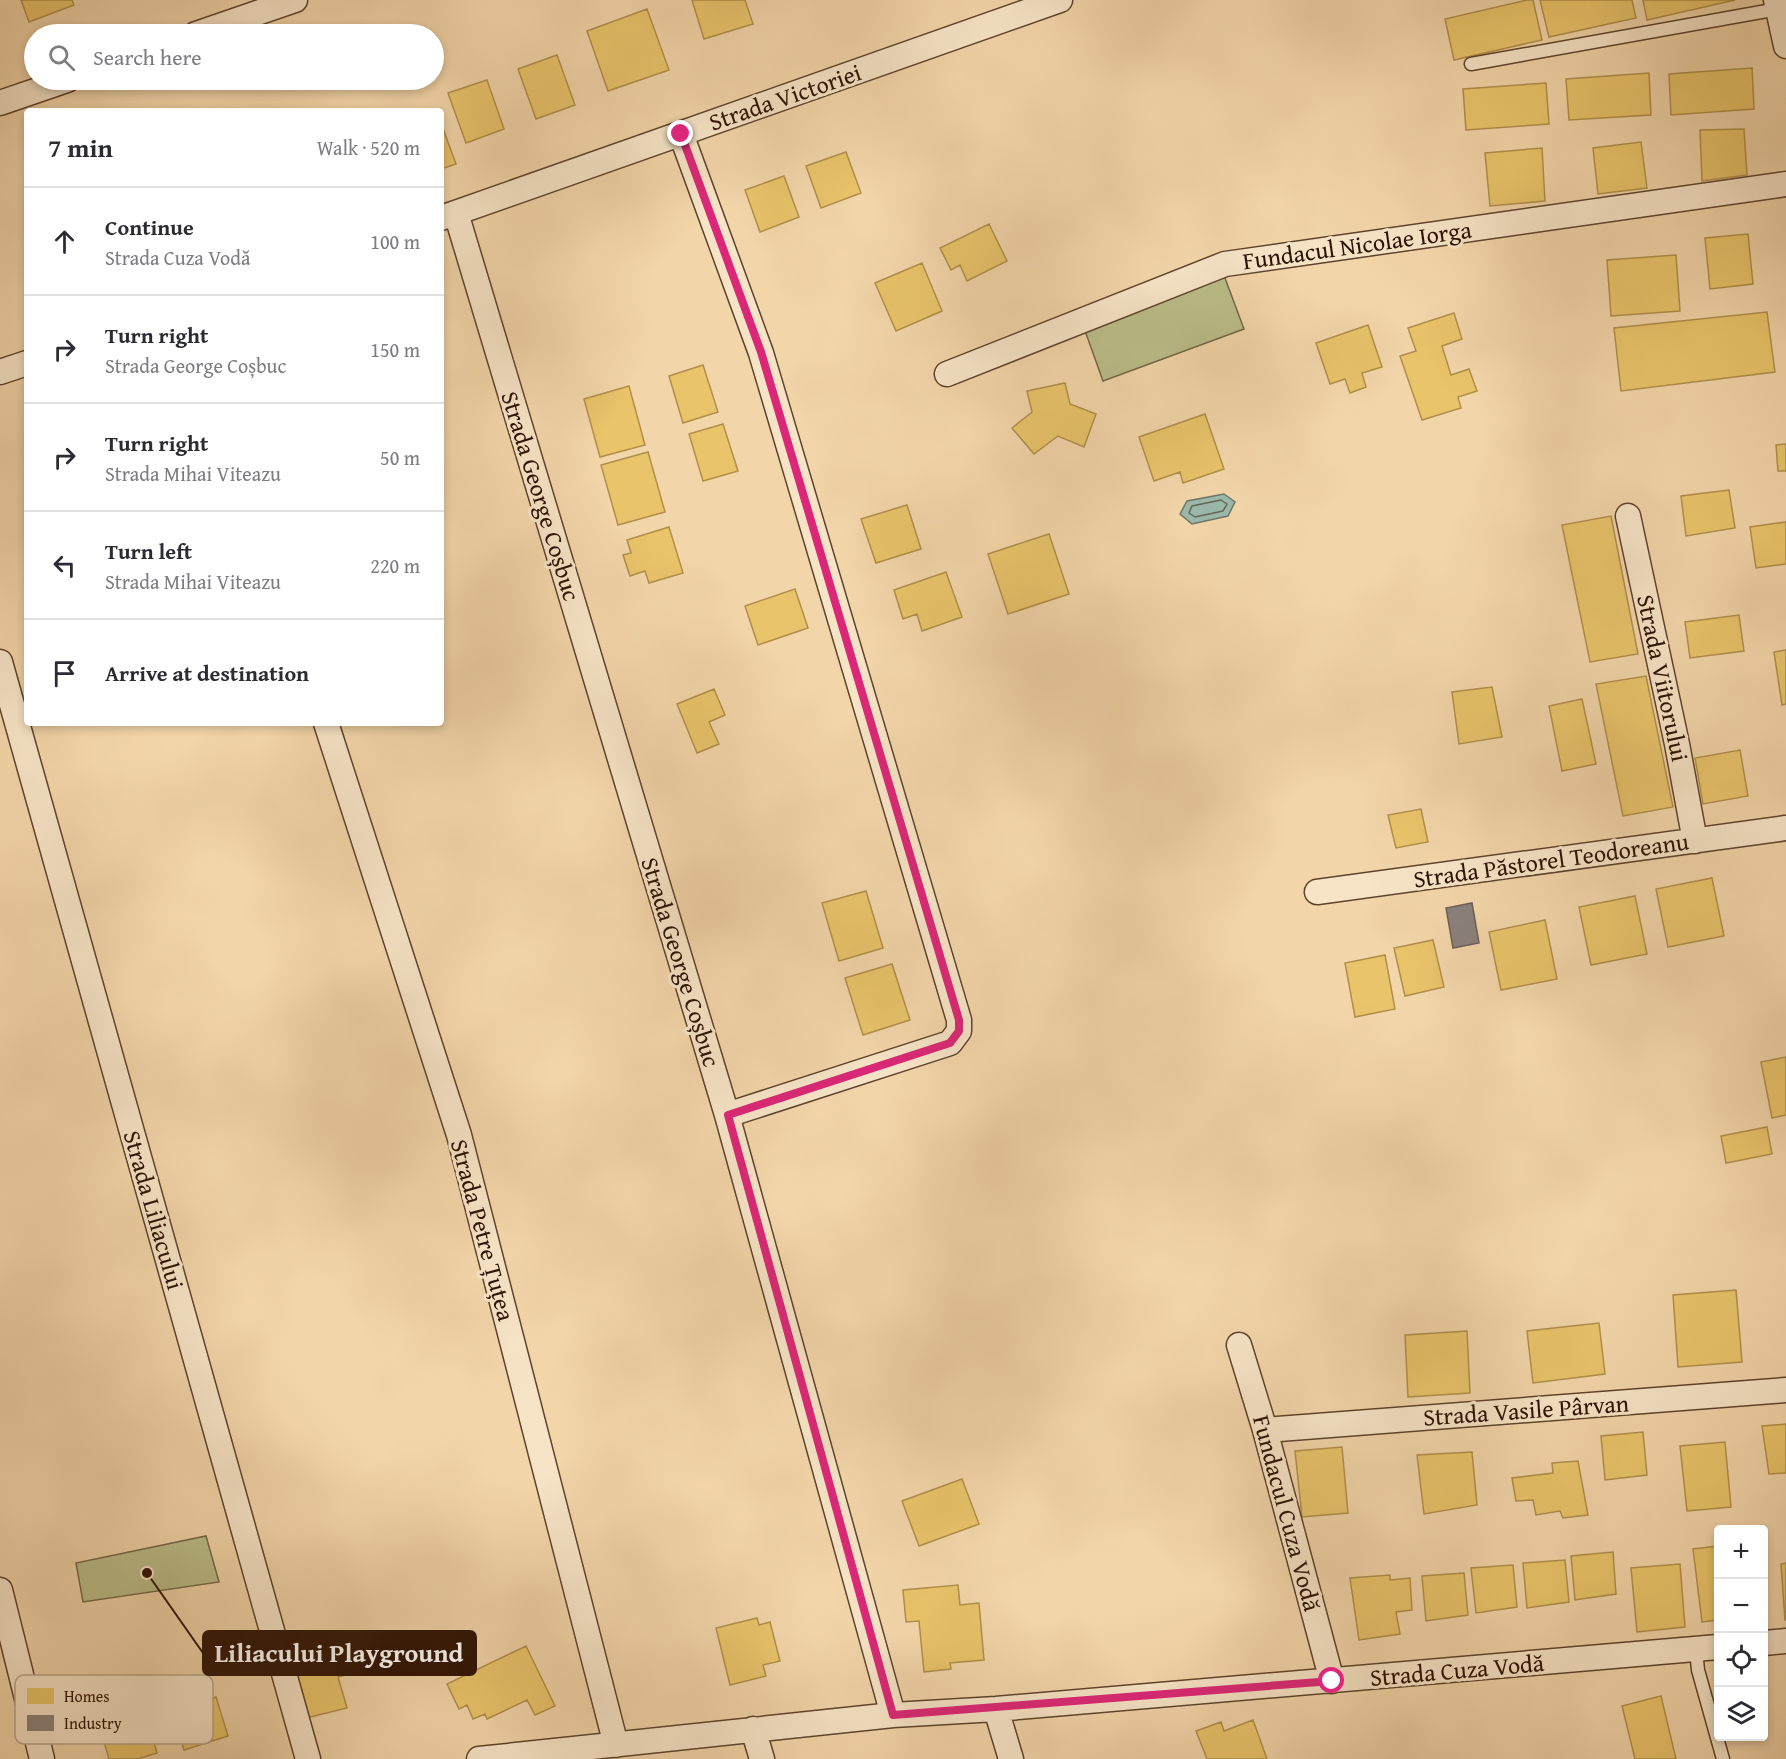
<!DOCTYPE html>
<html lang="en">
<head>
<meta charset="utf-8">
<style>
	body { margin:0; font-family:"Gentium Book Plus",serif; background:#f2f2f3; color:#2b2b33 }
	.controls { position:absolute; right:18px; bottom:18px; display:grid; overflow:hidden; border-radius:6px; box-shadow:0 3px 9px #0003 }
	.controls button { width:54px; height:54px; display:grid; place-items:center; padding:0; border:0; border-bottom:2px solid #e1e1e2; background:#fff; color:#2b2b33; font:30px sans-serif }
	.stop { position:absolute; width:18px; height:18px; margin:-14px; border:4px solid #db2777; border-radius:50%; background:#fff }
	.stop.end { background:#db2777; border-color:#fff; box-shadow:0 2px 6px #0008 }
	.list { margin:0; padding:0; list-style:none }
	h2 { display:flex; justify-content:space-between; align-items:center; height:78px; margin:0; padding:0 24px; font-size:26px }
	h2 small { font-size:20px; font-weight:400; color:#7c7c81 }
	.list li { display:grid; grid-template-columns:39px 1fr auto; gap:18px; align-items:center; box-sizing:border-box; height:108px; padding:0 24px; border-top:2px solid #e1e1e2 }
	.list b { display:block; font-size:22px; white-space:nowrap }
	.list p { margin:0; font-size:20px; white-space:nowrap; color:#7c7c81 }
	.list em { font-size:20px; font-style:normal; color:#7c7c81 }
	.icon { flex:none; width:33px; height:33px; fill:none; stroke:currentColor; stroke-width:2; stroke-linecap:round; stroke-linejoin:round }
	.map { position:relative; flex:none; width:1786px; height:1759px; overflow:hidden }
	.search { position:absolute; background:#fff; box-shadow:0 3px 9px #0003; left:24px; top:24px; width:420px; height:66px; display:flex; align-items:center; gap:15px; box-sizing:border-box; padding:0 21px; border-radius:33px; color:#7c7c81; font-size:22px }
	.panel { position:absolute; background:#fff; box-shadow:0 3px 9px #0003; left:24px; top:108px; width:420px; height:618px; border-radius:6px }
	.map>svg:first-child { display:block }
	.green { fill:#babd89; stroke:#746846; stroke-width:1.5 }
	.water { fill:#9bb8aa; stroke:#6f7667; stroke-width:1.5 }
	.homes { fill:#e9c46a; stroke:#b18f4b; stroke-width:1.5 }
	.industry { fill:#8a817c; stroke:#6e6058; stroke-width:1.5 }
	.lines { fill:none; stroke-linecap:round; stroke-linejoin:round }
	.shore { stroke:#646556; stroke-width:1.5 }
	.service-casing { stroke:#5e432c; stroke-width:15 }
	.minor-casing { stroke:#5e432c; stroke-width:27 }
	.service { stroke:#f7e4c7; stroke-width:12 }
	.minor { stroke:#f7e4c7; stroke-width:24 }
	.route { stroke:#db2777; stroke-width:8 }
	.labels { text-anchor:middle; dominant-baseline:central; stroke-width:6; stroke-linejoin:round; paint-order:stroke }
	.street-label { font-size:24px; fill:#2d1203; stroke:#f7e4c7 }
	.key { fill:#f7e4c7; stroke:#baa58c; stroke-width:1.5 }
	.key-label { font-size:16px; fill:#2d1203 }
	.leader { fill:none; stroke:#2d1203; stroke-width:2 }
	.callout-dot { fill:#2d1203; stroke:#f7e4c7; stroke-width:2 }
	.callout { fill:#2d1203; stroke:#2d1203; stroke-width:2 }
	.callout-label { font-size:26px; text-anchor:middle; font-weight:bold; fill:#fff }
</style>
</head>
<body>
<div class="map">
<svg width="1786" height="1759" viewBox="0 0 1786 1759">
	<rect width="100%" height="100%" fill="#f2d5a9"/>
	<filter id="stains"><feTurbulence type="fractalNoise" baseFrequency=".00333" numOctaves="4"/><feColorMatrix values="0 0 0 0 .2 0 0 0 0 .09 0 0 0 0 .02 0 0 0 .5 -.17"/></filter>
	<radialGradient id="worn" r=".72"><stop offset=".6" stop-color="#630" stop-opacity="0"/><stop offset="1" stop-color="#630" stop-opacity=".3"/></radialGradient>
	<path class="green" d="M1219 262 1244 329 1103 381 1079 314Z
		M206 1536 219 1582 83 1602 76 1563Z"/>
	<path class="water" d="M1224 494 1235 502 1228 516 1192 524 1180 514 1187 501Z"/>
	<path class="homes" d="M21 0H72L74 5 29 22Z
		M692 0H745L753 24 704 39Z
		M1527 0H1533L1542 40 1454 60 1445 19Z
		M1540 0H1632L1636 18 1549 37Z
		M1643 0H1735L1647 20Z
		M647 9 669 70 608 91 587 31Z
		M557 55 575 105 536 119 518 69Z
		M1752 68 1754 109 1671 115 1669 74Z
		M1649 73 1651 115 1569 120 1566 79Z
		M487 80 504 129 466 143 448 93Z
		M1546 83 1549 124 1466 130 1463 89Z
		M441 123 456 164 441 169Z
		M1744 129 1747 175 1702 181 1700 130Z
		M1641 142 1647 188 1598 194 1593 148Z
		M1542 148 1545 201 1490 206 1485 153Z
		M846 152 861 193 821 208 806 166Z
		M784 176 799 217 760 232 745 190Z
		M989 224 1007 261 967 281 960 265 951 270 940 248Z
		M1748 234 1753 284 1710 289 1705 238Z
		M1676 255 1680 311 1611 316 1607 260Z
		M922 263 942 311 896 331 875 283Z
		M1767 312 1775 372 1621 391 1614 328Z
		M1454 313 1462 339 1442 346 1451 375 1469 369 1477 391 1458 397 1461 408 1422 420 1400 356 1416 351 1408 328Z
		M1368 325 1382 367 1362 373 1366 387 1350 393 1345 379 1330 384 1316 343Z
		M703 365 718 412 683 423 669 376Z
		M1065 383 1070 404 1096 414 1084 447 1058 436 1034 454 1012 428 1032 412 1027 391Z
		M629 386 645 445 600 457 584 399Z
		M1205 414 1224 469 1183 483 1180 472 1154 481 1139 437Z
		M723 424 738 471 703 481 689 434Z
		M1786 444V471H1778L1776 445Z
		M648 452 665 512 618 525 601 465Z
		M1729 490 1735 528 1686 536 1681 496Z
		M907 505 921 549 876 563 861 519Z
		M1611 516 1638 654 1590 662 1562 525Z
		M1786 522V564L1756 568 1750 527Z
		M669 527 683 573 649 583 645 571 630 576 623 555 631 553 627 540Z
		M1049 534 1069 594 1008 614 988 554Z
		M946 572 962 617 922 631 917 614 903 619 894 590Z
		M795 589 808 628 758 645 745 606Z
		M1739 615 1744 651 1690 658 1685 622Z
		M1786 650V704L1782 705 1774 652Z
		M1646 676 1673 807 1623 816 1596 684Z
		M1492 687 1502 737 1459 744 1452 692Z
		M714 689 725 715 709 722 719 744 697 753 677 704Z
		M1582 699 1596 764 1562 771 1549 706Z
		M1740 750 1748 796 1703 804 1695 758Z
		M1421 809 1428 842 1396 848 1388 815Z
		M1712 878 1724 936 1668 947 1656 889Z
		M866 891 883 948 839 961 822 903Z
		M1635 896 1647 954 1591 965 1579 907Z
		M1545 920 1557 979 1501 990 1489 932Z
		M1433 940 1444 987 1405 996 1394 948Z
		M1385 955 1395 1009 1355 1017 1345 963Z
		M892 964 910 1020 863 1035 845 978Z
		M1786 1057V1115L1772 1118 1761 1062Z
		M1767 1127 1772 1154 1726 1163 1721 1136Z
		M1736 1290 1742 1362 1678 1367 1673 1295Z
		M1599 1323 1605 1374 1533 1383 1527 1331Z
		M1467 1331 1470 1393 1408 1397 1405 1335Z
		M1786 1424V1473L1769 1474 1762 1426Z
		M1643 1432 1647 1475 1605 1480 1601 1436Z
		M1725 1442 1731 1507 1687 1511 1680 1446Z
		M1342 1447 1348 1513 1302 1517 1295 1451Z
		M1472 1452 1477 1505 1424 1514 1417 1455Z
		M1578 1461 1588 1515 1563 1518 1560 1511 1536 1515 1533 1500 1516 1501 1512 1478 1553 1473 1552 1463Z
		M962 1479 979 1524 919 1546 902 1501Z
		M1718 1546V1620L1702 1622 1693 1549Z
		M1613 1552 1616 1594 1575 1600 1571 1556Z
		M1565 1560 1569 1602 1527 1608 1523 1563Z
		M1786 1563V1620H1785L1781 1564Z
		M1680 1564 1685 1627 1637 1632 1631 1568Z
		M1513 1565 1517 1607 1476 1613 1471 1568Z
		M1464 1573 1468 1615 1426 1621 1422 1576Z
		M1390 1575V1580L1410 1578 1412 1610 1396 1612 1400 1634 1359 1640 1350 1578Z
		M958 1585 960 1605 979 1603 984 1660 950 1663 951 1669 924 1672 919 1621 906 1622 903 1590Z
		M757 1618 759 1625 770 1622 780 1661 763 1665 766 1676 730 1685 716 1628Z
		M526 1646 555 1706 535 1715 527 1700 487 1719 485 1714 473 1719 467 1705 459 1709 447 1684Z
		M342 1648 349 1674 338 1677 347 1708 306 1718 291 1662Z
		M1661 1696 1676 1759H1635L1622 1706Z
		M216 1697 228 1736 184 1750 172 1711Z
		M146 1715 157 1753 138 1759H109L100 1728Z
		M1253 1720 1267 1759H1207L1196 1731 1221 1722 1224 1731Z"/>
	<path class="industry" d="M1472 903 1479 943 1453 948 1446 908Z"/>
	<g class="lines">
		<path class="shore" d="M1221 500 1227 504 1223 511 1195 517 1189 513 1192 506Z"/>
		<g class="service-casing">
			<path id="service" d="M1471 64 1778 9
				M1696 1650 1698 1670 1723 1759"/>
		</g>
		<g class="minor-casing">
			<path id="minor" d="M1776 0 1786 46
				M196 34 295 0
				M0 103 67 80
				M681 134 761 353 959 1020V1031L950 1043 727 1115
				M456 213 727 1115 893 1715
				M441 218 1060 0
				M0 372 27 363
				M947 374 1225 264 1786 184
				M1628 516 1677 744 1695 841
				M0 662 308 1759
				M326 723 459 1135 616 1745
				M1317 892 1786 828
				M1239 1345 1265 1430 1332 1681
				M1265 1430 1786 1390
				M0 1590 42 1759
				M1764 1643 1786 1641
				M996 1709 1011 1759
				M753 1729 762 1759
				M479 1759 893 1715 996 1709 1718 1647"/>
		</g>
		<use href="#service" class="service"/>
		<use href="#minor" class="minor"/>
	</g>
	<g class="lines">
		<path class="route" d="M681 134 761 352 959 1020V1031L950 1043 728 1115 893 1715 1332 1681"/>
	</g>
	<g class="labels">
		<g class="street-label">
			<text transform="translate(785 97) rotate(-19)">Strada Victoriei</text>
			<text transform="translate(1357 245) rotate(-8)">Fundacul Nicolae Iorga</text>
			<text transform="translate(541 496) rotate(73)">Strada George Coșbuc</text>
			<text transform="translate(1663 678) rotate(78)">Strada Viitorului</text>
			<text transform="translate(1551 860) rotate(-8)">Strada Păstorel Teodoreanu</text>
			<text transform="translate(681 962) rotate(73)">Strada George Coșbuc</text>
			<text transform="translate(154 1210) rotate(74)">Strada Liliacului</text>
			<text transform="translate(483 1230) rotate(75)">Strada Petre Țuțea</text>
			<text transform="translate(1526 1410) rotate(-4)">Strada Vasile Pârvan</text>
			<text transform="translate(1287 1513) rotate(75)">Fundacul Cuza Vodă</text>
			<text transform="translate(1457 1670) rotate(-5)">Strada Cuza Vodă</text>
		</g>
	</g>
	<rect x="15" y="1675" width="198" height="69" rx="9" class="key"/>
	<rect x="27" y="1688" width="27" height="16" fill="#e9c46a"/>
	<rect x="27" y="1715" width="27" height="16" fill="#8a817c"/>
	<g class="key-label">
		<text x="64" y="1702">Homes</text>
		<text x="64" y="1729">Industry</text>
	</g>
	<path class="leader" d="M147 1573L203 1653"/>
	<circle class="callout-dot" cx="147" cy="1573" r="6"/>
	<rect class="callout" x="203" y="1631" width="273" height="44" rx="6"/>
	<g class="callout-label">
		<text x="339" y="1662">Liliacului Playground</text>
	</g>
	<rect width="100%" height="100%" filter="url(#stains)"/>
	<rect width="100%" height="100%" fill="url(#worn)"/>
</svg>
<div class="controls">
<button>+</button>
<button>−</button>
<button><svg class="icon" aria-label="locate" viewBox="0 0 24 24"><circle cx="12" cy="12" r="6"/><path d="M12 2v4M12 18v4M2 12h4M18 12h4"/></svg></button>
<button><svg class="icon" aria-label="layers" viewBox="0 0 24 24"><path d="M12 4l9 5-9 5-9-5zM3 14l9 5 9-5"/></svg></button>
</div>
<div class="stop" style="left:1332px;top:1681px"></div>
<div class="stop end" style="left:681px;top:134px"></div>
<div class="search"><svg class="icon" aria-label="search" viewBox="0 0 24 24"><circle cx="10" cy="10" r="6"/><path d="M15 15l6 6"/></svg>Search here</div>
<section class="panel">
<h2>7 min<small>Walk · 520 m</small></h2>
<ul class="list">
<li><svg class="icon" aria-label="ahead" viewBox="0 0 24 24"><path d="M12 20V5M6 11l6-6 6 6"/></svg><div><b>Continue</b><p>Strada Cuza Vodă</p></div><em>100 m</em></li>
<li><svg class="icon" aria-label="right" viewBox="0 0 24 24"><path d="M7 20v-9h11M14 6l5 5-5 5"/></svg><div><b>Turn right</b><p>Strada George Coșbuc</p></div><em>150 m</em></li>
<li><svg class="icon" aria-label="right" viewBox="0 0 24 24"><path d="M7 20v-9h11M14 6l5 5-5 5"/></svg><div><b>Turn right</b><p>Strada Mihai Viteazu</p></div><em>50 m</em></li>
<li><svg class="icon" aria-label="left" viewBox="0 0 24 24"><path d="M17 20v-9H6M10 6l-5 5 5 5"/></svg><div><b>Turn left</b><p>Strada Mihai Viteazu</p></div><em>220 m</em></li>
<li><svg class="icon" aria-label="arrive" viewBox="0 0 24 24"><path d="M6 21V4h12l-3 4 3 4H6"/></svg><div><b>Arrive at destination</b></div></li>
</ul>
</section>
</div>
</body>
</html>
